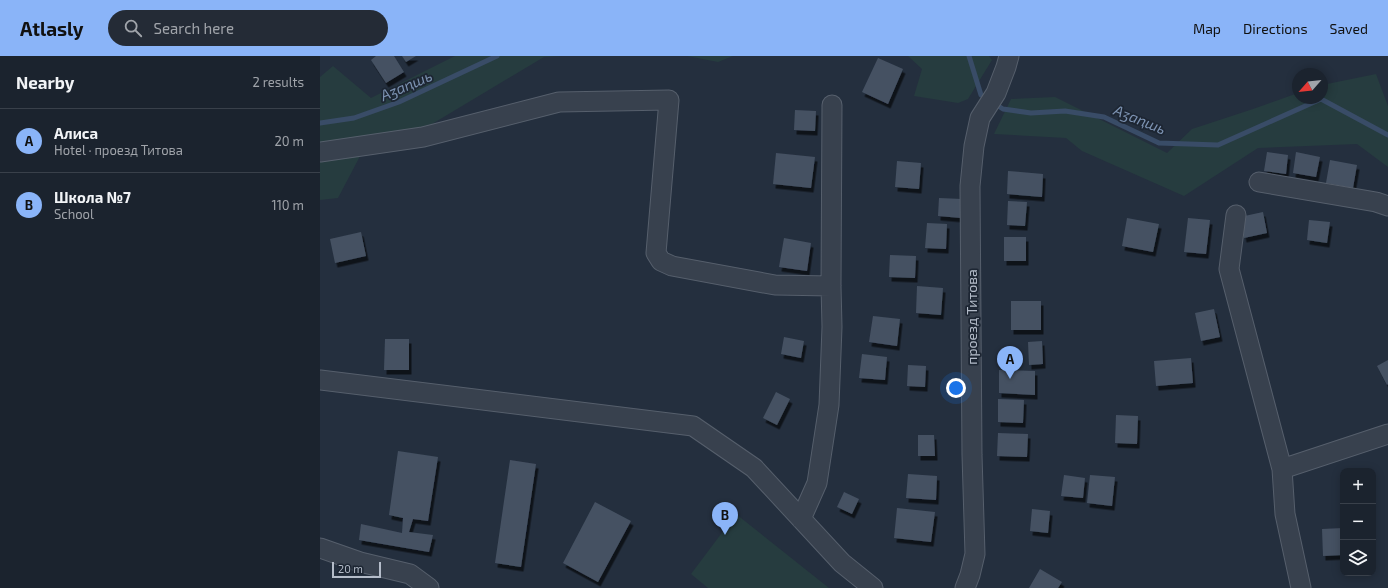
<!DOCTYPE html>
<html lang="en">
<head>
<meta charset="utf-8">
<style>
	body { margin:0; font-family:"Exo 2",sans-serif; background:#242b36; color:#f1f3f6 }
	.controls { position:absolute; right:12px; bottom:12px; display:grid; overflow:hidden; border-radius:8px; box-shadow:0 2px 10px #0003 }
	.controls button { width:36px; height:36px; display:grid; place-items:center; padding:0; border:0; border-bottom:1px solid #39404a; background:#1b232e; color:#f1f3f6; font:20px sans-serif }
	.compass { position:absolute; left:972px; top:12px; width:36px; height:36px; border-radius:50%; background:#1b232e; box-shadow:0 2px 10px #0003; rotate:242deg }
	.scale { position:absolute; left:12px; bottom:10px; width:49px; box-sizing:border-box; padding-left:4px; border:2px solid #b4bcc9; border-top:0; font-size:11px; line-height:14px; white-space:nowrap; color:#b4bcc9; -webkit-text-stroke:3px #1d2633; paint-order:stroke }
	.you { position:absolute; left:636px; top:332px; width:14px; height:14px; margin:-10px; border:3px solid #fff; border-radius:50%; background:#1a73e8; box-shadow:0 0 0 6px #1a73e833 }
	.badge { display:grid; place-items:center; width:26px; height:26px; border-radius:50%; background:#8ab4f8; color:#111; font-size:13px; font-weight:700 }
	.pin { position:absolute; translate:-50% -33px; filter:drop-shadow(0 1px 2px #0008) }
	.pin::after { content:''; position:absolute; top:21px; width:14px; height:12px; background:inherit; clip-path:polygon(0 0,100% 0,50% 100%) }
	.list { margin:0; padding:0; list-style:none }
	h2 { display:flex; justify-content:space-between; align-items:center; height:52px; margin:0; padding:0 16px; font-size:17px }
	h2 small { font-size:13px; font-weight:400; color:#a0a4aa }
	.list li { display:grid; grid-template-columns:26px 1fr auto; gap:12px; align-items:center; box-sizing:border-box; height:64px; padding:0 16px; border-top:1px solid #39404a }
	.list b { display:block; font-size:15px; white-space:nowrap }
	.list p { margin:0; font-size:13px; white-space:nowrap; color:#a0a4aa }
	.list em { font-size:13px; font-style:normal; color:#a0a4aa }
	.icon { flex:none; width:22px; height:22px; fill:none; stroke:currentColor; stroke-width:2; stroke-linecap:round; stroke-linejoin:round }
	.map { position:relative; flex:none; width:1068px; height:532px; overflow:hidden }
	header { display:flex; align-items:center; gap:24px; box-sizing:border-box; height:56px; padding:0 20px; background:#8ab4f8; color:#111 }
	header strong { font-size:19px }
	nav { display:flex; gap:22px; margin-inline-start:auto; font-size:14px }
	.search { width:280px; height:36px; background:#242b36; display:flex; align-items:center; gap:10px; box-sizing:border-box; padding:0 14px; border-radius:22px; color:#a0a4aa; font-size:15px }
	main { display:flex }
	aside { flex:1; background:#1b232e }
	.map>svg:first-child { display:block }
	.green { fill:#263c3f }
	.lines { fill:none; stroke-linecap:round; stroke-linejoin:round }
	.stream { stroke:#394c67; stroke-width:5 }
	.building { fill:#455162; filter:url(#shadow) }
	.minor-casing { stroke:#565f6c; stroke-width:21 }
	.minor { stroke:#38414e; stroke-width:19 }
	.labels { text-anchor:middle; dominant-baseline:central; stroke-width:3.5; stroke-linejoin:round; paint-order:stroke }
	.street-label { font-size:14px; fill:#b4bcc9; stroke:#1d2633 }
	.water-label { font-size:15px; font-style:italic; fill:#7c92b1; stroke:#1d2633 }
</style>
</head>
<body>
<header>
<strong>Atlasly</strong>
<div class="search"><svg class="icon" aria-label="search" viewBox="0 0 24 24"><circle cx="10" cy="10" r="6"/><path d="M15 15l6 6"/></svg>Search here</div>
<nav><a>Map</a><a>Directions</a><a>Saved</a></nav>
</header>
<main>
<aside>
<h2>Nearby<small>2 results</small></h2>
<ul class="list">
<li><span class="badge">A</span><div><b>Алиса</b><p>Hotel · проезд Титова</p></div><em>20 m</em></li>
<li><span class="badge">B</span><div><b>Школа №7</b><p>School</p></div><em>110 m</em></li>
</ul>
</aside>
<div class="map">
<svg width="1068" height="532" viewBox="0 0 1068 532">
	<defs>
		<filter id="shadow"><feDropShadow dx="2.5" dy="4.5" stdDeviation="0" flood-color="#0009"/></filter>
	</defs>
	<rect width="100%" height="100%" fill="#242f3e"/>
	<path class="green" d="M135 0H242L224 1 112 68 48 85 18 142 0 144V21L13 10 51 42Z
		M367 0H413L398 6Z
		M588 0H669L672 4 648 43 638 47 594 40 602 13Z
		M1056 18 1068 50V111L1037 88 938 92 864 140 762 95 746 82 674 78 691 43 735 41 847 97 872 73 933 53 978 37V42H1002V29Z
		M416 458 509 532H388L371 518Z"/>
	<g class="lines">
		<path class="stream" d="M649 0 661 39 683 53 711 57 745 55 784 61 839 87 898 89 1001 43 1068 79
			M0 67 34 62 79 46 177 0"/>
	</g>
	<path class="building" d="M56 0H74L84 16 66 27 51 4Z
		M82 0H96L86 6Z
		M558 2 583 13 568 48 542 36Z
		M475 54 496 55 495 75 474 74Z
		M947 96 968 99 966 118 944 115Z
		M976 96 1000 101 996 121 973 117Z
		M456 97 495 101 491 132 453 128Z
		M1010 104 1037 109 1033 132 1006 127Z
		M577 105 601 107 599 133 575 131Z
		M688 115 723 118 722 141 687 138Z
		M619 142 642 143 641 162 618 160Z
		M688 145 707 146 705 170 687 169Z
		M943 156 947 177 924 182 920 161Z
		M807 162 839 168 833 196 802 190Z
		M868 162 890 164 886 198 864 196Z
		M989 164 1010 166 1007 187 987 184Z
		M607 167 627 168 626 193 605 192Z
		M41 176 46 200 15 207 10 183Z
		M684 181H706V205H684Z
		M464 182 491 187 487 215 459 211Z
		M570 199 596 200 595 222 569 221Z
		M597 230 623 232 621 259 596 257Z
		M691 245H721V274H691Z
		M894 253 900 281 881 285 875 257Z
		M553 260 580 263 577 290 549 286Z
		M464 281 484 285 481 302 461 298Z
		M65 283H89V314H64Z
		M722 285 723 308 709 309 708 286Z
		M542 298 567 301 565 324 539 322Z
		M871 302 873 327 836 330 834 305Z
		M1068 304V328L1067 329 1057 310Z
		M588 309 606 310 605 331 587 330Z
		M679 314 715 315V339L679 337Z
		M456 336 470 343 457 369 443 362Z
		M678 343 704 344 703 367 678 366Z
		M796 359 818 360 817 388 795 387Z
		M678 377 708 378 707 401 677 400Z
		M598 379H614L615 400H598Z
		M78 395 118 401 108 465 93 463 89 476 113 479 109 496 39 484 41 468 82 477 83 462 69 459Z
		M190 404 216 408 201 511 175 507Z
		M588 418 617 420 616 444 586 442Z
		M744 419 765 422 763 442 741 440Z
		M770 419 795 421 792 450 767 447Z
		M524 436 539 443 532 458 517 451Z
		M275 446 311 465 278 526 243 507Z
		M577 452 615 456 611 486 574 482Z
		M712 453 730 455 728 477 710 475Z
		M1023 472V499L1003 500 1002 473Z
		M720 513 742 526 738 532H709Z"/>
	<g class="lines">
		<g class="minor-casing">
			<path id="minor" d="M0 96 103 81 239 46 349 44 336 197 341 205 352 210 455 229 511 230
				M939 126 1056 146 1068 150
				M916 159 909 213 962 413 965 458 981 532
				M0 324 373 370 434 412 522 507 553 532
				M962 413 1068 378
				M481 463 497 427 509 349 512 271 511 230 512 49
				M0 492 40 506 90 518 109 532
				M645 532 650 519 655 498 652 399 650 130 654 90 660 62 676 37 686 11 689 0"/>
		</g>
		<use href="#minor" class="minor"/>
	</g>
	<g class="labels">
		<g class="street-label">
			<text transform="translate(651 261) rotate(-90)">проезд Титова</text>
		</g>
		<g class="water-label">
			<text transform="translate(86 29) rotate(-23)">Аӡаԥшь</text>
			<text transform="translate(820 63) rotate(22)">Аӡаԥшь</text>
		</g>
	</g>
</svg>
<div class="controls">
<button>+</button>
<button>−</button>
<button><svg class="icon" aria-label="layers" viewBox="0 0 24 24"><path d="M12 4l9 5-9 5-9-5zM3 14l9 5 9-5"/></svg></button>
</div>
<svg class="compass" viewBox="-18 -18 36 36"><path d="M0-13l5 13h-10z" fill="#e53935"/><path d="M0 13l5-13h-10z" fill="#a0a4aa"/></svg>
<div class="scale">20 m</div>
<div class="you"></div>
<div class="pin badge" style="left:690px;top:323px">A</div>
<div class="pin badge" style="left:405px;top:479px">B</div>
</div>
</main>
</body>
</html>
